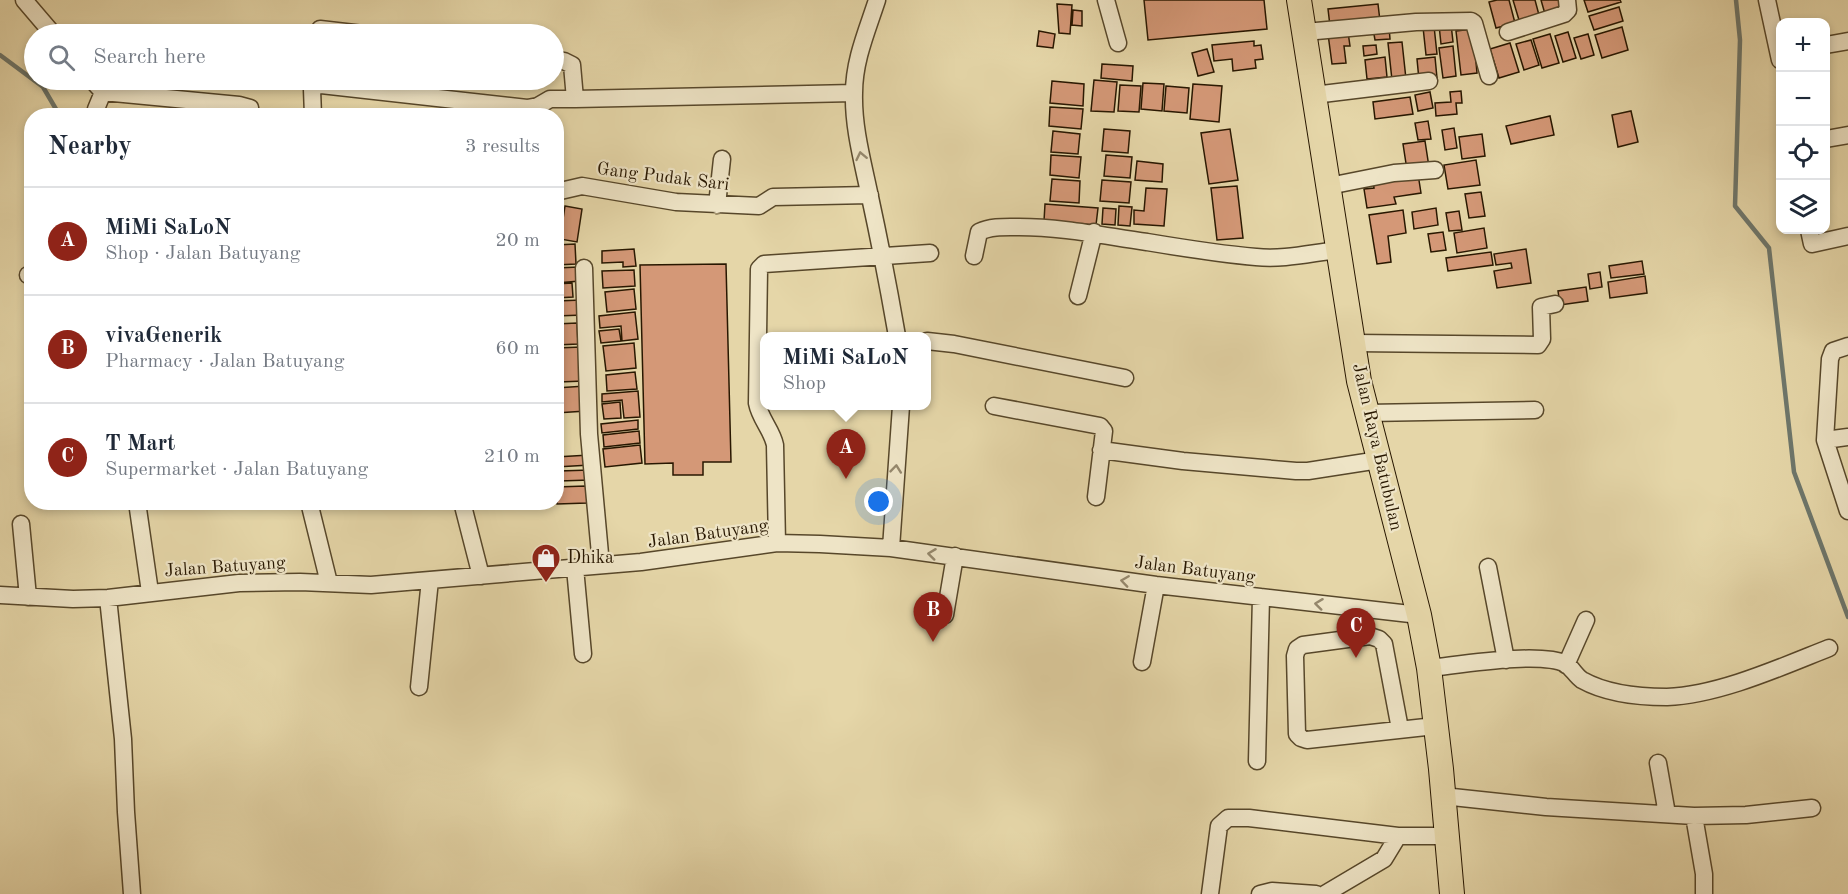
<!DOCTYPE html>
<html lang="en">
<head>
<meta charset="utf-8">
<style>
	body { margin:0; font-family:"Old Standard TT",serif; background:#f6f6f7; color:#1f2937 }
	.controls { position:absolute; right:18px; top:18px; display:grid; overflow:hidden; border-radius:12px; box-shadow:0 3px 9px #0003 }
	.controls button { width:54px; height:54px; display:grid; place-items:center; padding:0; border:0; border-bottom:2px solid #e0e1e3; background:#fff; color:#1f2937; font:30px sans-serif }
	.you { position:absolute; left:879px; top:502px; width:21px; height:21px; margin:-15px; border:4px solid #fff; border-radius:50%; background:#1a73e8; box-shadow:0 0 0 9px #1a73e833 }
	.badge { display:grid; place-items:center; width:39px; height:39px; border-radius:50%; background:#8f2418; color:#fff; font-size:20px; font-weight:700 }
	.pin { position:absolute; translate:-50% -50px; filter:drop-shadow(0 2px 3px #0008) }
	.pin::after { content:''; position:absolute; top:32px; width:21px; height:18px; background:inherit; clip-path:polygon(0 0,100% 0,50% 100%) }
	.popup { position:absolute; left:760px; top:332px; width:171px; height:78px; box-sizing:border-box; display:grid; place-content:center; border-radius:12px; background:#fff; filter:drop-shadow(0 2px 4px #0005); font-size:20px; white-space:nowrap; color:#747a83 }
	.popup b { font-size:22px; color:#1f2937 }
	.popup::after { content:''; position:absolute; left:50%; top:100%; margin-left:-12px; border:12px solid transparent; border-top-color:#fff }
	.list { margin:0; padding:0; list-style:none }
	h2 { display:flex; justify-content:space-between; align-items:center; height:78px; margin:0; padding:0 24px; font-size:26px }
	h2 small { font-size:20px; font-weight:400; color:#747a83 }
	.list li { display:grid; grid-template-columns:39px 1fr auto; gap:18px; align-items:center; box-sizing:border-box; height:108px; padding:0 24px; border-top:2px solid #e0e1e3 }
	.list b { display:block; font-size:22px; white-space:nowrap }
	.list p { margin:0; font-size:20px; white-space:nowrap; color:#747a83 }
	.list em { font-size:20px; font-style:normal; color:#747a83 }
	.icon { flex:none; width:33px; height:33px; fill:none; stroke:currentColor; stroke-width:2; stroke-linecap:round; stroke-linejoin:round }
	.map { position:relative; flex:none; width:1848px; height:894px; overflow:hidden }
	.search { position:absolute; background:#fff; box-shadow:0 3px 9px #0003; left:24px; top:24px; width:540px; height:66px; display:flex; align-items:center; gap:15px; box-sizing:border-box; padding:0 21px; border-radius:33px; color:#747a83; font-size:22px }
	.panel { position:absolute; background:#fff; box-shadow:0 3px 9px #0003; left:24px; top:108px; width:540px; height:402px; border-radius:24px }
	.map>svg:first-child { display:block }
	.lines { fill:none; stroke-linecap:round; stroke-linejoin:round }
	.stream { stroke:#6d766b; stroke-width:4.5 }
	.building { fill:#d49877; stroke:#281700; stroke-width:1.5 }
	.minor-casing { stroke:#57472a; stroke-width:19 }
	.highway-casing { stroke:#281700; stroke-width:26 }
	.minor { stroke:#eee4c6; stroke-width:16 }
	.highway { stroke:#e5d6a8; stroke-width:24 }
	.oneway { stroke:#95886d }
	.labels { text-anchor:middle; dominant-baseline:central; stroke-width:4.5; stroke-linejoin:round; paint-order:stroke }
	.street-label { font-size:18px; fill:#281700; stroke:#eee4c6 }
	.poi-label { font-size:18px; fill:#281700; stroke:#eee4c6; text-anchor:start }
</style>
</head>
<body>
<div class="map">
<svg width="1848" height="894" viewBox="0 0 1848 894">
	<rect width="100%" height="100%" fill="#e5d6a8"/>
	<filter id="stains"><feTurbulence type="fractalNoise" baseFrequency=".00333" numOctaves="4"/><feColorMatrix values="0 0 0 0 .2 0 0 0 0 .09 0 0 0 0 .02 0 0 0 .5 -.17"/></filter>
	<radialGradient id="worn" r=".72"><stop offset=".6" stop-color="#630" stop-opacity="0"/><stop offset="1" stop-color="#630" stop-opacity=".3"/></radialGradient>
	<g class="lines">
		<path class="stream" d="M1736 0 1740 40 1735 206 1769 248 1794 472 1848 617
			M0 55 43 87 60 116"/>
	</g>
	<path class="building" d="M1144 0H1264L1267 29 1148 40Z
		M1497 0H1509L1515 23 1496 28 1489 2Z
		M1513 0H1535L1539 15 1519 20Z
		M1541 0H1563L1565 8 1545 14Z
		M1584 0H1620L1621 2 1588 12Z
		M1057 4 1072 5 1070 34 1059 33Z
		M1378 4 1380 21 1330 26 1328 9Z
		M1619 7 1623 21 1594 30 1589 16Z
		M1073 10 1082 11V26L1072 25Z
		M1451 24 1453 42 1441 44 1439 25Z
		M1434 26 1437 54 1426 55 1423 27Z
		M1389 27 1390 39 1375 40 1373 29Z
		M1622 27 1628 50 1602 58 1595 35Z
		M1473 29 1477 73 1461 75 1456 31Z
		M1039 31 1055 34 1053 48 1037 46Z
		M1348 32 1350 46H1344L1346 63 1332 64 1328 34Z
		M1568 32 1576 58 1563 62 1555 36Z
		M1550 34 1559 63 1542 68 1533 39Z
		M1588 34 1594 55 1581 59 1574 38Z
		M1531 40 1539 65 1524 70 1516 44Z
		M1254 41V46L1261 45 1263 59 1255 60 1256 68 1233 71 1232 59 1214 61 1212 45Z
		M1402 42 1406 79 1392 80 1388 43Z
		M1510 43 1519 72 1499 78 1490 49Z
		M1376 45 1377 54 1364 56 1363 46Z
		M1453 46 1456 76 1443 78 1439 48Z
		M1207 49 1214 72 1198 76 1192 53Z
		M1385 57 1387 77 1367 79 1365 60Z
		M1435 57 1437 78 1419 80 1417 59Z
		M1102 64 1133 66 1132 81 1101 78Z
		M1094 80 1117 82 1114 112 1091 111Z
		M1052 81 1084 84 1083 106 1050 103Z
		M1143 83 1164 84 1162 111 1141 109Z
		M1193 84 1222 86 1219 122 1190 119Z
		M1120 85 1141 86 1139 112 1118 111Z
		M1166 86 1189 88 1187 113 1164 111Z
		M1461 91 1462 103H1456L1457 114 1436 116 1435 103 1451 102 1450 92Z
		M1430 92 1433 108 1418 111 1415 95Z
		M1410 97 1413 114 1375 119 1373 102Z
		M1050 107 1083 109 1081 129 1049 126Z
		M1631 111 1638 142 1618 147 1612 115Z
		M1550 116 1554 135 1511 144 1506 126Z
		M1428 121 1431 139 1418 140 1415 123Z
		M1454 128 1457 148 1445 150 1442 130Z
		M1104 129 1130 131 1128 153 1102 151Z
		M1230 129 1238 180 1209 184 1201 133Z
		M1053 131 1080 134 1078 154 1051 152Z
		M1482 134 1485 156 1462 159 1459 137Z
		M1425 141 1429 167 1407 170 1403 144Z
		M1051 155 1081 157 1079 178 1050 175Z
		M1106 155 1132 157 1130 178 1104 176Z
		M1476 160 1480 185 1448 189 1444 165Z
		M1137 161 1163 164 1162 182 1135 180Z
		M1418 174 1421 193 1394 197 1396 204 1367 208 1364 189 1374 188 1373 181Z
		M1052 179 1080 181 1079 203 1050 201Z
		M1102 180 1131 182 1129 203 1100 201Z
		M1237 186 1243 238 1217 240 1211 188Z
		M1146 188 1167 189 1164 226 1134 224V210L1144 211Z
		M1481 192 1485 216 1469 218 1465 194Z
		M1045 204 1098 208 1096 225 1044 221Z
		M565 206 582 209 577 242 560 239Z
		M1119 206 1132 207 1130 226 1118 225Z
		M1103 208 1116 209 1115 225 1102 224Z
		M1436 208 1438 225 1414 229 1412 212Z
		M1403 210 1406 233 1388 236 1391 262 1377 264 1369 215Z
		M1459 211 1462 230 1449 231 1446 213Z
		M1484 228 1487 248 1457 253 1454 233Z
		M1443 232 1446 250 1431 252 1428 234Z
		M575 244 576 264 556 265V245Z
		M634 249 636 266 623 267V262L602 263V251Z
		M1526 249 1531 283 1497 288 1494 271 1512 268 1511 263 1496 265 1494 254Z
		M1491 252 1493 265 1448 271 1446 258Z
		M1642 261 1644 274 1611 278 1609 266Z
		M726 264 731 462H703V475H673V463L645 464 640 265Z
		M579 267 580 281 556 283V268Z
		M634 270 635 286 603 288 602 271Z
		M1600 272 1602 287 1590 289 1588 274Z
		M1645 276 1647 293 1610 298 1608 282Z
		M572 283 573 297 556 298V284Z
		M1586 287 1588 301 1560 305 1558 291Z
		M634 289 636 309 607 312 605 292Z
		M582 300 583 315 556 316V301Z
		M635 312 638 339 622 341 621 326 600 328 599 316Z
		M577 323 578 344 556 345V324Z
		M619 329 621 341 601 343 599 331Z
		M634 343 636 368 606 371 603 346Z
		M582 347 584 381 559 382 556 348Z
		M635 372 637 389 607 391 606 375Z
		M585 386 586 411 556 413V388Z
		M638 391 640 417 624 418 622 400 602 402V394Z
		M620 402 621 418 604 419 602 404Z
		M638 420V429L602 433 601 424Z
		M639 431 640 443 604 447 603 435Z
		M640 445 642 463 605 467 603 449Z
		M589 455 590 465 556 467V457Z
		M590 470V480L559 481V471Z
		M586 486 587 503 557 504 556 487Z"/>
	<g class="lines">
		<g class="minor-casing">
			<path id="minor" d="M24 0 53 34
				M877 0C867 31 854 60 854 93 853 128 863 163 870 197 880 243 889 290 897 336
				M1106 0 1118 43
				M1767 0 1780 60
				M320 29 363 34
				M1305 32 1416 22 1471 21 1474 23 1489 76
				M1508 32 1564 14 1568 10 1567 0
				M1826 45 1848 41
				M554 59 564 61 572 65 575 99 854 93
				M92 80 103 92 96 109V116
				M103 92 239 105 250 108 251 116
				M1314 95 1429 81
				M313 116 312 89 313 87 321 85 527 108 538 106 550 99H575
				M1826 139 1848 135
				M1329 186 1394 173 1435 170
				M556 192 582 186 676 202 759 206 773 197 870 195
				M717 205 722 159
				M1809 230 1812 244 1848 236
				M974 256 979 232C991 226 1006 227 1019 227 1063 227 1104 236 1147 242 1183 248 1219 254 1256 257 1283 260 1311 253 1338 250
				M584 268 589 434 601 565
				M28 275H32
				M1078 296 1094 232
				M927 341 954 344 1125 378
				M1354 343 1538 345 1542 339 1541 307 1555 304
				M1848 346 1833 351 1830 359 1825 440 1848 511
				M994 406 1100 426 1104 431 1096 497
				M1367 413 1535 410
				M1825 440 1848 437
				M1101 450 1183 461 1296 471H1308L1379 460
				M137 502 150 592
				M309 502 329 583
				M462 502 481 576
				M21 524 28 597
				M777 543 775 445C772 430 760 419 757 403L759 269 764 264 930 253
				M891 548 901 406
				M1488 567 1506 660
				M575 568 583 654
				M0 595 73 599 108 598 239 583 300 582 371 585 641 562 777 543 820 544 891 548 1156 585 1419 615
				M108 598 123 739 126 812 132 894
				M945 615 955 556
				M1142 662 1156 585
				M1566 665 1586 620
				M1429 668C1459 665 1540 651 1566 664 1572 668 1576 676 1582 680 1607 694 1639 697 1667 697 1719 695 1781 667 1829 648
				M419 687 430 580
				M1400 729 1384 644 1379 639 1370 636 1303 645 1297 649 1295 656 1297 734 1301 738 1307 740 1435 726
				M1257 761 1261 597
				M1658 763 1667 814
				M1443 796 1546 807 1694 816 1746 815 1812 808
				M1694 816 1704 874V894
				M1210 894 1219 826 1228 818H1249L1398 836H1446
				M1260 894 1272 891 1316 894
				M1325 894 1384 859 1398 836"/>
		</g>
		<g class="highway-casing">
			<path id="highway" d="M1299 0 1359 381 1419 615 1429 668 1441 769 1452 894"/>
		</g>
		<use href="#minor" class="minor"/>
		<use href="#highway" class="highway"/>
	</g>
	<defs><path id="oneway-chevron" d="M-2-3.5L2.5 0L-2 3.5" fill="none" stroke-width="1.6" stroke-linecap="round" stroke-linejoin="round" transform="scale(1.5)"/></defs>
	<g class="oneway">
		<use href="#oneway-chevron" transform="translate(861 156) rotate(-102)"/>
		<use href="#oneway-chevron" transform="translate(896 469) rotate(-84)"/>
		<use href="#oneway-chevron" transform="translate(932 554) rotate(-173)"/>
		<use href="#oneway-chevron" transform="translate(1125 581) rotate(-172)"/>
		<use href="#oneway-chevron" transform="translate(1319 604) rotate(-173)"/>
	</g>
	<defs>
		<g id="shop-pin" transform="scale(1.5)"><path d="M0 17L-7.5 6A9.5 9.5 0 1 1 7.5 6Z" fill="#8f2418" stroke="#eee4c6"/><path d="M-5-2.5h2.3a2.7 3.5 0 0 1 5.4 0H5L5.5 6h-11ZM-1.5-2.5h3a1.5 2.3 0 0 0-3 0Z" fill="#fff"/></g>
	</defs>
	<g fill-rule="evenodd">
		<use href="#shop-pin" x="546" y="558"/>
	</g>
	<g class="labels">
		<g class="street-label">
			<text transform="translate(663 177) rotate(7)">Gang Pudak Sari</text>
			<text transform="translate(1377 447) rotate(77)">Jalan Raya Batubulan</text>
			<text transform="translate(708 534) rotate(-8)">Jalan Batuyang</text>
			<text transform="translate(225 567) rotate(-4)">Jalan Batuyang</text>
			<text transform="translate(1195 570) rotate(7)">Jalan Batuyang</text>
		</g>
		<g class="poi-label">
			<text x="567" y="558">Dhika</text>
		</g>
	</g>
	<rect width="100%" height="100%" filter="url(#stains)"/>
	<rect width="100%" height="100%" fill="url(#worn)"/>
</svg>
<div class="controls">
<button>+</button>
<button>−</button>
<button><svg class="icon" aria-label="locate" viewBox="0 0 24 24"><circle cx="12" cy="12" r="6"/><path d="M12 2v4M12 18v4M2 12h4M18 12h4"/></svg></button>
<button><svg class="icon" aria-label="layers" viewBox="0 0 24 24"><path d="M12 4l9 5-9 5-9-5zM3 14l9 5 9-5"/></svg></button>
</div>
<div class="you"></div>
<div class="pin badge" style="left:846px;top:479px">A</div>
<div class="popup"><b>MiMi SaLoN</b>Shop</div>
<div class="pin badge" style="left:933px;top:642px">B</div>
<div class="pin badge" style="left:1356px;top:658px">C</div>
<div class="search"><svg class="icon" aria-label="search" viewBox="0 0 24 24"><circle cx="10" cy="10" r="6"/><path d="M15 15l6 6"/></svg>Search here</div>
<section class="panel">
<h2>Nearby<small>3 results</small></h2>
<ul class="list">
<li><span class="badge">A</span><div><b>MiMi SaLoN</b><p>Shop · Jalan Batuyang</p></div><em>20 m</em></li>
<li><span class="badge">B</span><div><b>vivaGenerik</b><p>Pharmacy · Jalan Batuyang</p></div><em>60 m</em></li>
<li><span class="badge">C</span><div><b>T Mart</b><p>Supermarket · Jalan Batuyang</p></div><em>210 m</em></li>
</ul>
</section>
</div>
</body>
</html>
